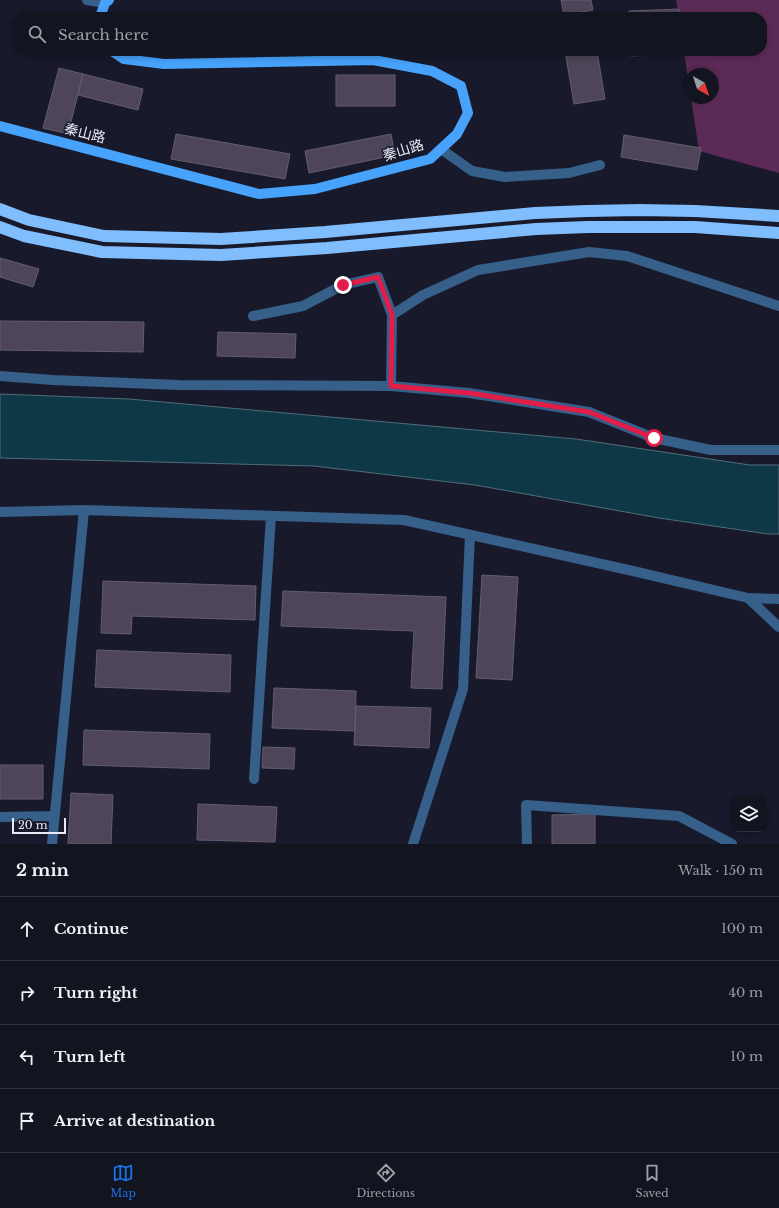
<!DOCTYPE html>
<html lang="en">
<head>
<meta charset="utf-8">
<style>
	body { margin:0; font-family:"Libre Baskerville","Noto Sans SC",serif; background:#1f212d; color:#f1f3f6 }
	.controls { position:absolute; right:12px; bottom:12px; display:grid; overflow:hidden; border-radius:8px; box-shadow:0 2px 6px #0003 }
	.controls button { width:36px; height:36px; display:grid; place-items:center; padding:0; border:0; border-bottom:1px solid #31333e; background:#121420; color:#f1f3f6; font:20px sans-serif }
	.compass { position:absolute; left:683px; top:68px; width:36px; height:36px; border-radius:50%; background:#121420; box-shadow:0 2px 6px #0003; rotate:141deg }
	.scale { position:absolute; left:12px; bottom:10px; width:54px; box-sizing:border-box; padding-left:4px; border:2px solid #e7e9f5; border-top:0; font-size:11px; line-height:14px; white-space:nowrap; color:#e7e9f5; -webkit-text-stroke:3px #181a2b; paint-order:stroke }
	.stop { position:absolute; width:12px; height:12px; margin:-9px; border:3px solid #e11d48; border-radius:50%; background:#fff }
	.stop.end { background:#e11d48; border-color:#fff; box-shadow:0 1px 4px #0008 }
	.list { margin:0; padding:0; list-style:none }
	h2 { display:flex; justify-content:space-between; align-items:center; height:52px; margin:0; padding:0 16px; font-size:17px }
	h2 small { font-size:13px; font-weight:400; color:#9c9ea5 }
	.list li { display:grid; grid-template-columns:26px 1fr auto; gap:12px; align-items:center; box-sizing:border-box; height:64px; padding:0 16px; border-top:1px solid #31333e }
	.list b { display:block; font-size:15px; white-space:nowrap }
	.list em { font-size:13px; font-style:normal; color:#9c9ea5 }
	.icon { flex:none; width:22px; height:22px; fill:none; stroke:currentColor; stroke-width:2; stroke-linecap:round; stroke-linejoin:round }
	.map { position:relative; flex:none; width:779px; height:844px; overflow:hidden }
	.search { position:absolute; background:#121420; box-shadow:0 2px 6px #0003; left:12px; right:12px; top:12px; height:44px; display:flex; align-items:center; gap:10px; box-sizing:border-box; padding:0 14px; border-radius:16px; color:#9c9ea5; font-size:15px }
	.sheet { height:308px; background:#121420 }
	nav { display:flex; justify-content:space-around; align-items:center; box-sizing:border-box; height:56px; border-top:1px solid #31333e; background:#121420; font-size:11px; color:#9c9ea5 }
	nav a { display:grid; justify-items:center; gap:2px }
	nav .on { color:#1a73e8 }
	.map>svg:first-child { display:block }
	.green { fill:#5c2a56 }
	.water { fill:#0f3846; stroke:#506d7a }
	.building { fill:#4e4558; stroke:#645c6f }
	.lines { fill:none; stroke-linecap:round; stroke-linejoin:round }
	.minor { stroke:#365f8a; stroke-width:10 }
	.major { stroke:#46a2fb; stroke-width:10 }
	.highway { stroke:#80bdfd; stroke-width:12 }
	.route { stroke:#e11d48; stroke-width:5 }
	.labels { text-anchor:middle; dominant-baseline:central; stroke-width:3; stroke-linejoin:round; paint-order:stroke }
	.street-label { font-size:14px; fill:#e7e9f5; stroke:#181a2b }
</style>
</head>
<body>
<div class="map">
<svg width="779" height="844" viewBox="0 0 779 844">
	<rect width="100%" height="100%" fill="#181a2b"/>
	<path class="green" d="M676 0H779V173L699 151 691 98H713V74H689V86L684 51H762V17H679Z"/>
	<path class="water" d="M0 394 129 399 576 439 750 465H779V534H768L659 518 475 485 314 466 0 458Z"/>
	<path class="building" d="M561 0H591L593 10 564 15Z
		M679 9 680 17H629V11Z
		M565 51H597L605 99 574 104Z
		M631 51H681V54L631 56Z
		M59 68 83 74 68 134 43 128Z
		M83 74 143 89 138 110 78 95Z
		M336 75H395V106H336Z
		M176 134 290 154 285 179 171 159Z
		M391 134 395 155 309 173 305 151Z
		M624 135 701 148 697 170 621 157Z
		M0 258 39 269 33 287 0 277Z
		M0 321 144 322 143 352 0 350Z
		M218 332 296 334 295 358 217 356Z
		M482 575 518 577 512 680 476 678Z
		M103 581 256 586 255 620 132 616 131 634 101 633Z
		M283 591 446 597 442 689 411 688 414 631 281 626Z
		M97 650 231 655 230 692 95 687Z
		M274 688 356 691 355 731 272 728Z
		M356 706 431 708 429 748 354 745Z
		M84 730 210 734 209 769 83 765Z
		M263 747 295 748 294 769 262 768Z
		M0 765H43V799H0Z
		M71 793 113 795 111 844H68Z
		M198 804 277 807 275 842 197 840Z
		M595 814V844H552V815Z"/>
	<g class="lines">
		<path class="minor" d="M87 0 105 3
			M441 149 472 171 505 177 569 173 600 165
			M253 316 303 306 343 285 378 277 392 315
			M0 376 53 380 178 385 391 386 469 393 589 412 654 438 711 450H779
			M391 386 392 315 423 295 478 270 589 252 627 256 779 306
			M0 512 84 510 404 520 633 571 748 598 779 627
			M748 598 779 599
			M254 779 271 516
			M0 817 54 816
			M52 844 84 510
			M413 844 463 689 470 535
			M527 844 526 805 679 816 732 844"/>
		<path class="major" d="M100 17 105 3 109 0
			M0 126 259 194 315 189 430 159 457 134 468 113 461 86 432 71 373 60 164 64 124 59 112 51"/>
		<path class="highway" d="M0 209 29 220 104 236 221 239 325 232 535 213 587 211 640 210 695 211 779 216
			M0 227 24 236 102 252 221 255 327 248 536 229 588 227H695L779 233"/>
	</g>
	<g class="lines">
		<path class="route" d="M343 285 378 277 392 315 391 386 469 393 589 412 654 438"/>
	</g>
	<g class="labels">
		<g class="street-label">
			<text transform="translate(85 133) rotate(14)">秦山路</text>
			<text transform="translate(403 150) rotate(-17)">秦山路</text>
		</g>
	</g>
</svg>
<div class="controls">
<button><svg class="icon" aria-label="layers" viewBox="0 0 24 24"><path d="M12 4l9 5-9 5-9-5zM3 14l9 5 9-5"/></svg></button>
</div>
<svg class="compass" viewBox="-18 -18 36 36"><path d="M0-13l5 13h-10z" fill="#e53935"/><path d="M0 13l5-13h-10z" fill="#9c9ea5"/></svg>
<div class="scale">20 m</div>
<div class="stop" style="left:654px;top:438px"></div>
<div class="stop end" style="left:343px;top:285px"></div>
<div class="search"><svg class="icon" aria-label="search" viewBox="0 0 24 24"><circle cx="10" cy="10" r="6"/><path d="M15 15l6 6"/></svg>Search here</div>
</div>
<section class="sheet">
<h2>2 min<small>Walk · 150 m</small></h2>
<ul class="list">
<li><svg class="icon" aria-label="ahead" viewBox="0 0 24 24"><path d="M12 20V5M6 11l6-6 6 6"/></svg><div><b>Continue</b></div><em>100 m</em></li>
<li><svg class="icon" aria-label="right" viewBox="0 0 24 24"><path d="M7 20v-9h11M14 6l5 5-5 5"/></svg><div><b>Turn right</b></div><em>40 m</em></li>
<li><svg class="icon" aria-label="left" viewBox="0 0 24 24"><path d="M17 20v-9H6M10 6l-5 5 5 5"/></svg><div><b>Turn left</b></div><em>10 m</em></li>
<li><svg class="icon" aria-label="arrive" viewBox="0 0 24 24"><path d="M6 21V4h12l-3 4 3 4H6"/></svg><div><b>Arrive at destination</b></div></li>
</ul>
</section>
<nav>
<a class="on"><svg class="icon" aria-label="map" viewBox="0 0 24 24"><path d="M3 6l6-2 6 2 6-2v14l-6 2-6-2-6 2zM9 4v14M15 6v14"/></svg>Map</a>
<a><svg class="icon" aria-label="directions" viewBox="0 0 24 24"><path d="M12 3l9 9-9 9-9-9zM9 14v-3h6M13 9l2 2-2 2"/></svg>Directions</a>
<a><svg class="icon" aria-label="saved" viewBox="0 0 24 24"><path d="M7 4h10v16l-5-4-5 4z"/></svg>Saved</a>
</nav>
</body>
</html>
